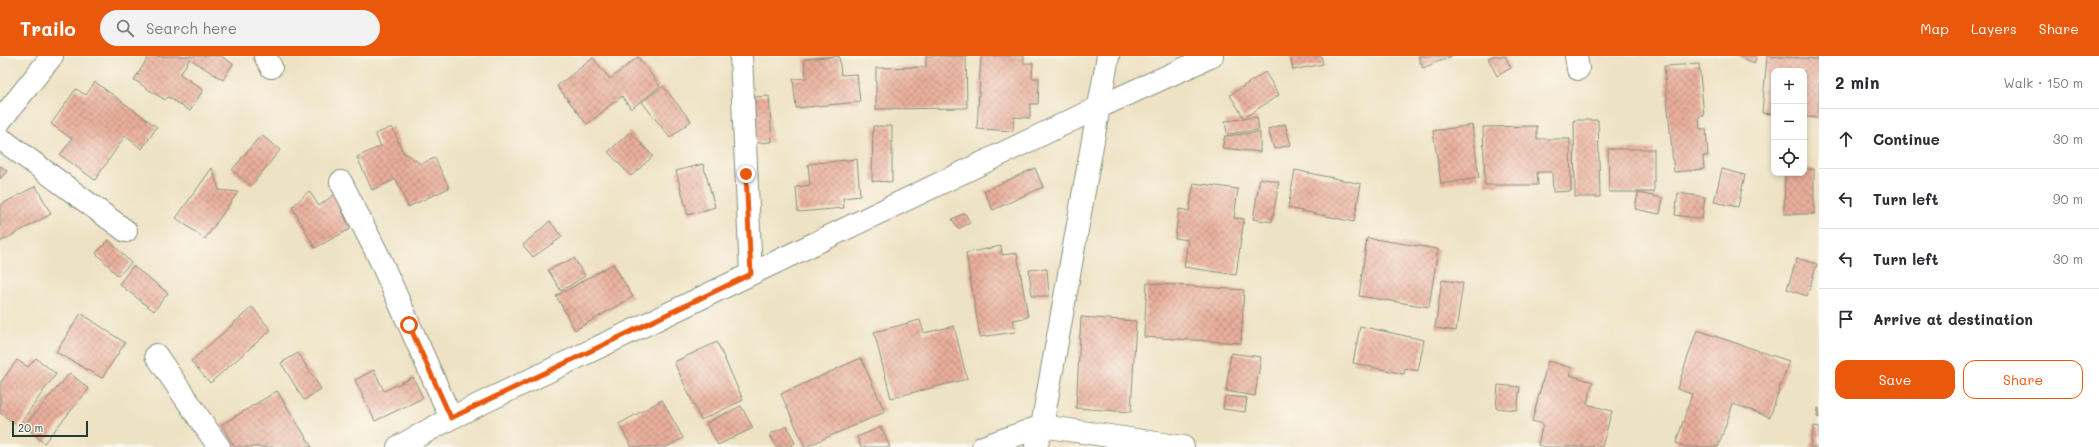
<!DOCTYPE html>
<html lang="en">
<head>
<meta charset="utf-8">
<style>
	body { margin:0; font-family:Mali,sans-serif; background:#f2f2f3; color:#2b2b33 }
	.controls { position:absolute; right:12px; top:12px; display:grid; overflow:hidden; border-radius:8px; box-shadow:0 2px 6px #0003 }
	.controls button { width:36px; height:36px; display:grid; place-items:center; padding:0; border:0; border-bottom:1px solid #e1e1e2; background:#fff; color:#2b2b33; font:20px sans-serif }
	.scale { position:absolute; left:12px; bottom:10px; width:76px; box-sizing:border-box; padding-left:4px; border:2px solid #1f3d34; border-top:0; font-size:11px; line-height:14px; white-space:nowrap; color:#1f3d34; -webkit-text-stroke:3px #fbf7ec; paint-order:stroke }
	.stop { position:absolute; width:12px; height:12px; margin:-9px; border:3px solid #ea580c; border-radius:50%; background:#fff }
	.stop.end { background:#ea580c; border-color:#fff; box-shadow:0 1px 4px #0008 }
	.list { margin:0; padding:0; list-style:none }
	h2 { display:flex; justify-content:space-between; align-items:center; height:52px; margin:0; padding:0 16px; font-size:17px }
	h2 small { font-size:13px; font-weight:400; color:#7c7c81 }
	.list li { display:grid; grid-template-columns:26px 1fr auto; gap:12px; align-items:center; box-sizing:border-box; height:60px; padding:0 16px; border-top:1px solid #e1e1e2 }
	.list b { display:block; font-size:15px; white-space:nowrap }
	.list em { font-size:13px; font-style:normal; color:#7c7c81 }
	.actions { display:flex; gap:8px; padding:12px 16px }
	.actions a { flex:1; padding:9px 0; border:1px solid #ea580c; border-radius:12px; text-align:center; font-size:14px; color:#ea580c }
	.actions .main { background:#ea580c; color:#fff }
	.icon { flex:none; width:22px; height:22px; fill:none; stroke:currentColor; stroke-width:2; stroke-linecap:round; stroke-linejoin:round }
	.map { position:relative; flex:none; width:1819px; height:391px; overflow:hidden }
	header { display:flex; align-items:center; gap:24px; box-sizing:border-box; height:56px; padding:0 20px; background:#ea580c; color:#fff }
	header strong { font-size:19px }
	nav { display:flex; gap:22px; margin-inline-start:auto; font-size:14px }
	.search { width:280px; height:36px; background:#f2f2f3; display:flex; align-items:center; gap:10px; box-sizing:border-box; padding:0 14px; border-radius:22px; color:#7c7c81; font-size:15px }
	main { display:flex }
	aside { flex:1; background:#fff }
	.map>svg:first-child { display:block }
	.building { fill:url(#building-cross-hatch) }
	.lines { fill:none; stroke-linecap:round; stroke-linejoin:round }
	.minor-casing { stroke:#86907c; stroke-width:24 }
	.minor { stroke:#fff; stroke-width:22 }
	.route { stroke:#ea580c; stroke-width:5 }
</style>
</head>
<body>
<header>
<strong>Trailo</strong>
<div class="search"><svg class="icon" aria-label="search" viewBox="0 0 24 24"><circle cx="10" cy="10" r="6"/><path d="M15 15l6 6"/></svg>Search here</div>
<nav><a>Map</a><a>Layers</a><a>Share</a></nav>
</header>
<main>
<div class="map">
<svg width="1819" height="391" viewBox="0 0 1819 391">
	<defs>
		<pattern id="building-cross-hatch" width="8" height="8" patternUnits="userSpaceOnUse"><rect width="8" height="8" fill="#eaae9b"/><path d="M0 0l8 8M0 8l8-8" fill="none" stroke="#bd8f7f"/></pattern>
	</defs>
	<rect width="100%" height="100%" fill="#fbf7ec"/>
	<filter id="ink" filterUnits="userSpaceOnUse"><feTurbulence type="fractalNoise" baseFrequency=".025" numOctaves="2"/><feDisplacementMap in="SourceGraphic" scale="8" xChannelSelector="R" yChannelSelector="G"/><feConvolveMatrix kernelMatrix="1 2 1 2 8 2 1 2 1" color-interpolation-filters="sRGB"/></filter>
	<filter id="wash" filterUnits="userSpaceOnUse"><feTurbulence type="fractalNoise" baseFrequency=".012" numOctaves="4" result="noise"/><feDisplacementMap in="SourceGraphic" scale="16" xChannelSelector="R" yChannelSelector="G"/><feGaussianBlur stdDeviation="0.9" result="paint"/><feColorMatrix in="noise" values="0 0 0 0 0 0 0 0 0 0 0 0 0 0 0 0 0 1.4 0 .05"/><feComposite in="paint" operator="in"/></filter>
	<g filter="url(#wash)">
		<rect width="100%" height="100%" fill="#eee2c4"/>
		<g id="blocks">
			<path class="building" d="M149 0H221L233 8 223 24 190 3 180 18 203 34 190 55 168 41 165 44 134 24Z
				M839 0 841 19 857 18 860 46 796 52 793 23 806 22 804 3Z
				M926 0H966L967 52 876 53V12L926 11Z
				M981 0H1024V7H1033L1032 22H1039L1038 48H1030V62L1014 61 1013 75 977 73Z
				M1290 0H1321L1323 8 1293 14Z
				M1418 0H1452L1423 12Z
				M1493 0H1505L1511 12 1497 20 1488 2Z
				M1737 0H1757L1754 7Z
				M1767 0 1819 3V62L1804 61V15H1774V58L1762 57Z
				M638 1 660 30 631 53 622 40 587 68 557 30 593 2 610 23Z
				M1699 8 1704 60H1699L1700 73H1706L1708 100H1703L1704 113 1674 116 1664 10Z
				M1265 16 1279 39 1244 62 1230 39Z
				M95 26 157 71 142 93 125 80 95 124 60 99 72 83 51 68 76 33 86 39Z
				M663 30 691 65 670 82 642 46Z
				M769 40 772 86 756 87 753 41Z
				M1257 61 1259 74 1227 78 1225 65Z
				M1574 64H1598L1600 141H1575Z
				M1285 68 1291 89 1274 93 1268 73Z
				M1472 69 1479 122 1441 128 1433 75Z
				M873 70H892V126L872 125Z
				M1537 70V83H1570L1571 135 1553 136 1552 116H1537L1538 129H1485L1483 71Z
				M392 71 403 96 421 108 435 102 449 132 408 151 396 123 372 134 357 101 381 90 375 78Z
				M630 76 653 100 631 120 608 96Z
				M1260 76V96L1222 92 1225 80Z
				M261 79 280 94 251 130 232 114Z
				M1608 93H1654V136H1609Z
				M857 103 860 140 843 142 844 152 798 156 796 131 810 129 808 108Z
				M703 108 715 151 688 159 676 115Z
				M0 110 7 115 0 123Z
				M212 112 219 134 238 136 205 183 176 162Z
				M1035 112 1043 131 993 154 984 135Z
				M1722 113 1745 119 1738 151 1714 146Z
				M1804 113H1814V158H1784L1785 117H1804Z
				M1295 114 1361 128 1354 166 1288 152Z
				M1260 122 1279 126 1272 166 1253 163Z
				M1194 127 1238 133 1234 162 1244 163 1236 219 1184 211 1188 184 1175 182 1179 153 1189 155Z
				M36 130 51 158 0 186V149Z
				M309 135 319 150 335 138 350 173 315 192 292 151Z
				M1638 137 1663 142 1660 158 1635 153Z
				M1678 137 1705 141 1702 163 1675 159Z
				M965 157 970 167 958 173 952 163Z
				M550 165 562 181 533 201 523 189Z
				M1367 182 1438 193 1429 251 1359 240Z
				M109 184 131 207 118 220 96 197Z
				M1001 190 1002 199 1017 197 1028 261 1013 264 1015 276 980 281 966 197Z
				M574 202 585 220 561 235 548 214Z
				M1797 202 1817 208 1807 240 1787 233Z
				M613 208 633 241 575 274 556 240Z
				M133 210 168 237 154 255 119 228Z
				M1047 213 1049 240H1032L1029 214Z
				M1442 224 1463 227 1456 275 1435 272Z
				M1147 227 1244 234 1241 287 1144 281Z
				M252 251 271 274 210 327 191 305Z
				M81 257 125 287 102 322 56 296Z
				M1081 261 1136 265 1131 356 1076 352Z
				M920 264 924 277 954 270 967 323 891 342 874 276Z
				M1360 270 1424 284 1418 315 1405 312 1404 318 1353 307Z
				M1697 274 1789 305 1770 361 1733 348 1718 391H1687L1676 387 1692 338 1677 333Z
				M717 286 743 344 701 364 674 306Z
				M298 297 321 333 304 344 281 307Z
				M1231 297 1261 301 1255 340 1226 335Z
				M36 302 56 318 18 370 0 357V327L17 304 28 311Z
				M861 302 885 356 805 391 781 338Z
				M1548 305 1572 312 1570 319 1593 326 1587 348 1612 355 1602 391 1593 389V391H1546L1538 389 1543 368 1532 365Z
				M374 314 384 335 413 321 423 342 375 365 355 324Z
				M70 317 89 333 44 387 24 370Z
				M1498 329 1520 331 1517 354 1496 352Z
				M277 335 312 391H235L221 369Z
				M1225 340 1247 342 1245 356 1223 353Z
				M662 344 683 382 667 391H632L619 368Z
				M741 350 753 372 718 389 706 367Z
				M1818 352H1819V362L1817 361Z
				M787 370 795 387 788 391H776L770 378Z
				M1814 370 1819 371V391H1810Z
				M881 371 890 391H861L857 381Z"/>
		</g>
	</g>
	<g filter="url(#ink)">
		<use href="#blocks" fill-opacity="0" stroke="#86907c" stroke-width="1"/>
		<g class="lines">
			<g class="minor-casing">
				<path id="minor" d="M265 0 271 11
					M741 0 751 218
					M1576 0 1578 13
					M0 65 52 0
					M0 82 126 175
					M341 126 378 199 451 362
					M156 299 219 391
					M398 391 451 362 1097 52 1212 0
					M983 391 1042 370 1183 391
					M1036 391 1042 370 1108 0"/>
			</g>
			<use href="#minor" class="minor"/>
		</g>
	</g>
	<g class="lines" filter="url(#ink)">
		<path class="route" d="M409 269 451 362 751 218 746 118"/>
	</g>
</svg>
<div class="controls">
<button>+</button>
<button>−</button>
<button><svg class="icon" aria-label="locate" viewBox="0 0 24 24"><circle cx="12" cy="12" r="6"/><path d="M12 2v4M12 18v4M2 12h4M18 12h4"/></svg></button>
</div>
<div class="scale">20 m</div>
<div class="stop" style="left:409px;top:269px"></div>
<div class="stop end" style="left:746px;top:118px"></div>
</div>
<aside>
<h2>2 min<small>Walk · 150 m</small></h2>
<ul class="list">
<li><svg class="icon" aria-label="ahead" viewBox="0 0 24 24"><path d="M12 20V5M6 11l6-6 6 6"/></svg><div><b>Continue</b></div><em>30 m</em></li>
<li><svg class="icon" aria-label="left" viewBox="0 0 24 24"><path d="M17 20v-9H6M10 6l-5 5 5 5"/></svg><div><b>Turn left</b></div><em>90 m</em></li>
<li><svg class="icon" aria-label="left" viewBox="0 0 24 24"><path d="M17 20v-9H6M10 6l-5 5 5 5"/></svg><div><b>Turn left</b></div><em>30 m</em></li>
<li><svg class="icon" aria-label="arrive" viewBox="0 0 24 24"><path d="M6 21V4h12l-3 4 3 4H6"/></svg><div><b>Arrive at destination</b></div></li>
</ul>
<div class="actions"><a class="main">Save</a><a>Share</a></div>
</aside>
</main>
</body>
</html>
